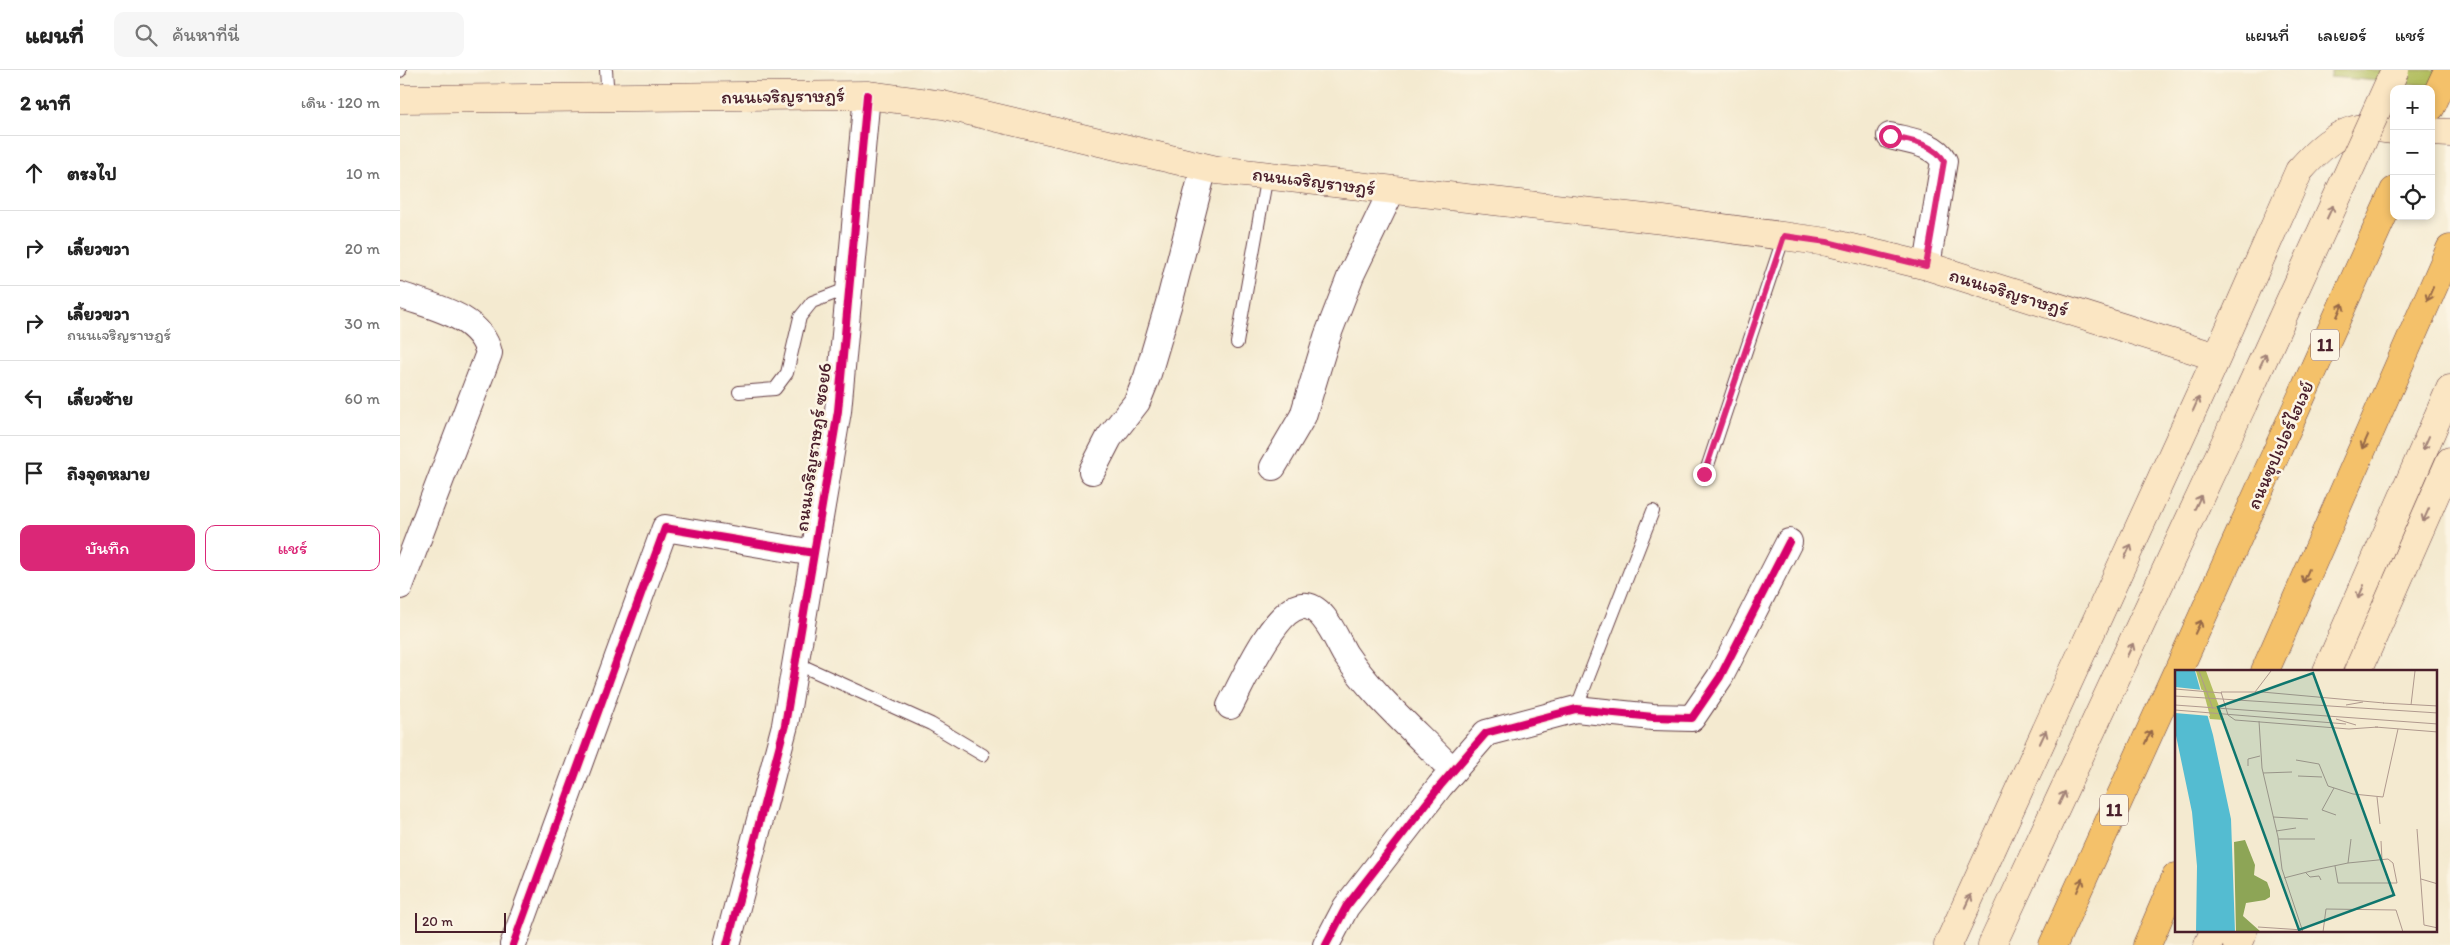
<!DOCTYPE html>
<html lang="th">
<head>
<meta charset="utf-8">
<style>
	body { margin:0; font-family:Itim,"Playpen Sans Thai",sans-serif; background:#f6f6f6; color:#222 }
	.controls { position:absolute; right:15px; top:15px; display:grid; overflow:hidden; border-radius:10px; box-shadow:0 2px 8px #0003 }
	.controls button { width:45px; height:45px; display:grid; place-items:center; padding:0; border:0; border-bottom:1px solid #e0e0e0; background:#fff; color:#222; font:25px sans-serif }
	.scale { position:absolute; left:15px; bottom:12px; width:91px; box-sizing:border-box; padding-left:5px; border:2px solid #4a1f2b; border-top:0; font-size:14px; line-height:18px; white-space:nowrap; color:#4a1f2b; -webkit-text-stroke:4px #fcf5e5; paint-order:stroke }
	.stop { position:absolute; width:15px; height:15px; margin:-11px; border:4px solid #db2777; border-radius:50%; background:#fff }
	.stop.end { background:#db2777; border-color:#fff; box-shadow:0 1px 5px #0008 }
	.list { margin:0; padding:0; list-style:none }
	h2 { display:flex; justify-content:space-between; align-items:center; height:65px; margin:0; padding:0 20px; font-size:21px }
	h2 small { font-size:16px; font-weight:400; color:#767676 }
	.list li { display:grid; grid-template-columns:32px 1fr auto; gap:15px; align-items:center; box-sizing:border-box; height:75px; padding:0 20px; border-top:1px solid #e0e0e0 }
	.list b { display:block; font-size:19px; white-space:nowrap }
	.list p { margin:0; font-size:16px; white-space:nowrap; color:#767676 }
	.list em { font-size:16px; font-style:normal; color:#767676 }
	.actions { display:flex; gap:10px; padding:15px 20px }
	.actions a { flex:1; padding:11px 0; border:1px solid #db2777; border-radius:10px; text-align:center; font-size:18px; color:#db2777 }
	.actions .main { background:#db2777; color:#fff }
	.icon { flex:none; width:28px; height:28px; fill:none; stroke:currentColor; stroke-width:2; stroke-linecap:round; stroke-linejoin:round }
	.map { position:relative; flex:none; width:2050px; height:875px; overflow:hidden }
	header { display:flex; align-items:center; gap:30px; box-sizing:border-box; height:70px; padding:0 25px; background:#fff; border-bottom:1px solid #e0e0e0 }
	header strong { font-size:24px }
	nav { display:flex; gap:28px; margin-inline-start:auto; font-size:18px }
	.search { width:350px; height:45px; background:#f6f6f6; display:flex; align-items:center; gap:12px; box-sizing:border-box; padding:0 18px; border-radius:10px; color:#767676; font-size:19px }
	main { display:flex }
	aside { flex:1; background:#fff }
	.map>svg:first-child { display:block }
	.green { fill:#b2be5f; stroke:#7e6e45 }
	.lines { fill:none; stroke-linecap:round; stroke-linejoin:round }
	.service-casing { stroke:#643d44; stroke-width:14 }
	.minor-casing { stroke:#643d44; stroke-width:28 }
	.secondary-casing { stroke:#643d44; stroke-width:29 }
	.trunk-casing { stroke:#643d44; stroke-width:29 }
	.service { stroke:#fff; stroke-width:12 }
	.minor { stroke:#fff; stroke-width:26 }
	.secondary { stroke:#fbe6c3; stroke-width:28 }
	.trunk { stroke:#f4c16a; stroke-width:28 }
	.secondary-bridge-casing { stroke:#643d44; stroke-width:29; stroke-linecap:butt }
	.secondary-bridge { stroke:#fbe6c3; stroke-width:28 }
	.cycleway-casing { stroke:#fcf5e5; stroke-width:11 }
	.cycleway { stroke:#d6006c; stroke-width:8 }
	.oneway { stroke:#a28277 }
	.oneway2 { stroke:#966847 }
	.route { stroke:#db2777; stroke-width:6 }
	.labels { text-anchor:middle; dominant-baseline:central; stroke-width:5; stroke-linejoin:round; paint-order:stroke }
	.shield { fill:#fcf5e5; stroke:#7f5f63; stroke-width:1 }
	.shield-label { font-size:18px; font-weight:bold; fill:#4a1f2b }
	.street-label { font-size:19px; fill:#4a1f2b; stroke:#fcf5e5 }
	.inset-road { fill:none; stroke:#b0998e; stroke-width:1 }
	.view { fill:#0f766e; fill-opacity:0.15; stroke:#0f766e; stroke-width:2.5 }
	.inset-edge { fill:none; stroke:#4a1f2b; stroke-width:2.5 }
</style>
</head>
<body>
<header>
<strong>แผนที่</strong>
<div class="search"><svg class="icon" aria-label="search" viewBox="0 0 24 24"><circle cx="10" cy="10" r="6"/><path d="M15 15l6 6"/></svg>ค้นหาที่นี่</div>
<nav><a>แผนที่</a><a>เลเยอร์</a><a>แชร์</a></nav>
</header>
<main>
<aside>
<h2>2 นาที<small>เดิน · 120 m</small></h2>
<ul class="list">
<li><svg class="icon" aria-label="ahead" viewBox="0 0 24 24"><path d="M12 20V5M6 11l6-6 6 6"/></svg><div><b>ตรงไป</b></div><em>10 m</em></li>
<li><svg class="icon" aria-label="right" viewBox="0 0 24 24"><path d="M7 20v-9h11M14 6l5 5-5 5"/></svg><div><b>เลี้ยวขวา</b></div><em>20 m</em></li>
<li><svg class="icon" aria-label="right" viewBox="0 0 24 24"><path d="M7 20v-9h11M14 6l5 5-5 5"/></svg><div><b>เลี้ยวขวา</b><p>ถนนเจริญราษฎร์</p></div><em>30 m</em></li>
<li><svg class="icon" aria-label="left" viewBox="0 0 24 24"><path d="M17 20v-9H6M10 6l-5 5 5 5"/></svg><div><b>เลี้ยวซ้าย</b></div><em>60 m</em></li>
<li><svg class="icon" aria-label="arrive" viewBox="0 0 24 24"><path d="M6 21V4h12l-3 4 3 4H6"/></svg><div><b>ถึงจุดหมาย</b></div></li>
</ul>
<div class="actions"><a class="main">บันทึก</a><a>แชร์</a></div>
</aside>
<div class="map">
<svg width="2050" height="875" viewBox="0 0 2050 875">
	<rect width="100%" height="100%" fill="#fcf5e5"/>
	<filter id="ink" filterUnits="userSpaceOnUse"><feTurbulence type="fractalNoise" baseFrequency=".02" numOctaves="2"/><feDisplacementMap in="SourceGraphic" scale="10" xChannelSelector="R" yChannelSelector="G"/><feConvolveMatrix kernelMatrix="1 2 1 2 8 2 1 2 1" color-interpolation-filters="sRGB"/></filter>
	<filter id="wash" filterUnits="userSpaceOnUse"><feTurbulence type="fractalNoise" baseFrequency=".0096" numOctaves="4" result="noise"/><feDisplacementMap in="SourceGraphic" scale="20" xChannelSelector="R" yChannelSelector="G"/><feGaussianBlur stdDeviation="1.12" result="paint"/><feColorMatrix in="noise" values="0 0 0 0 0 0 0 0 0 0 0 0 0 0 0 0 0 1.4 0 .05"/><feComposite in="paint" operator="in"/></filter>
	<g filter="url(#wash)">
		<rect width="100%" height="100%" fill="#f4ead0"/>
		<path class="green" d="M1933 0H2050V17L1930 7Z"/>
	</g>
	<g filter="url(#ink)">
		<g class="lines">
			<g class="service-casing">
				<path id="service" d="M206 0 208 28
					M0 1V0
					M837 273 867 105
					M339 322 375 319 387 303 400 247 412 232 449 218
					M1305 404 1384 166
					M396 593 531 654 583 685
					M1176 639 1253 441"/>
			</g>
			<g class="minor-casing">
				<path id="minor" d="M1490 66C1509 71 1534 73 1544 91L1527 196
					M0 225C32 237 80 245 89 283L0 516
					M873 397 903 346 927 267 951 205 992 120
					M692 401 709 368 737 332 747 307 771 226 804 97
					M830 636C842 613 874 540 901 536 923 533 936 569 945 584 974 627 1017 663 1053 701
					M113 875 265 458 414 483
					M327 875 385 655 438 341 467 25
					M926 875 946 837 1040 716 1086 663 1176 639 1253 647 1292 648 1320 607 1389 472"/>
			</g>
			<g class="secondary-casing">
				<path id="secondary" d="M0 29 467 25 543 35 817 100 1263 150 1427 172 1527 196 1817 287
					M2031 62 2050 63
					M1927 601 2050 319
					M1958 601 2050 391
					M1548 875 1817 287 1899 101C1916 82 1935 62 1962 58 1972 57 1984 59 1994 60
					M1592 875 1843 334
					M1808 875 1814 861
					M1837 875 1843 861"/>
			</g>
			<g class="trunk-casing">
				<path id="trunk" d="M2031 37 2048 0
					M1778 601 1994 121
					M1865 601 2050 179
					M1653 875 1776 604
					M1747 875 1776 807"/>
			</g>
			<use href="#service" class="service"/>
			<use href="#minor" class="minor"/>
			<use href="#secondary" class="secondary"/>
			<use href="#trunk" class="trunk"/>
			<g class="secondary-bridge-casing">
				<path id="secondary-bridge" d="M1843 334 1995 0"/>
			</g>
			<use href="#secondary-bridge" class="secondary-bridge"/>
			<g class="cycleway-casing">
				<path id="cycleway" d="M113 875 265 458 414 483
					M327 875 385 655 438 341 467 25
					M926 875 946 837 1040 716 1086 663 1176 639 1253 647 1292 648 1320 607 1389 472"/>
			</g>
			<use href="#cycleway" class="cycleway"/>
		</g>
		<defs><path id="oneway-shaft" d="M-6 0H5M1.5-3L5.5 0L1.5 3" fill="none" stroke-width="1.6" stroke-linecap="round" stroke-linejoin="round" transform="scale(1.25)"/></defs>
		<g class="oneway">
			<use href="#oneway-shaft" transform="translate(1930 142) rotate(-65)"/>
			<use href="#oneway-shaft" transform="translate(1863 290) rotate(-65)"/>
			<use href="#oneway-shaft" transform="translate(1796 334) rotate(-66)"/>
			<use href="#oneway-shaft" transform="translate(2026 373) rotate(114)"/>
			<use href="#oneway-shaft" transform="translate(1798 432) rotate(-65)"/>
			<use href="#oneway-shaft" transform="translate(2026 445) rotate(114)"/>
			<use href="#oneway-shaft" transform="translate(1728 481) rotate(-65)"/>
			<use href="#oneway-shaft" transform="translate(1961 522) rotate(114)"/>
			<use href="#oneway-shaft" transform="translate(1730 580) rotate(-65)"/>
			<use href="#oneway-shaft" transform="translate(1643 667) rotate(-65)"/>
			<use href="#oneway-shaft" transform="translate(1662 728) rotate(-65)"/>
			<use href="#oneway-shaft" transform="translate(1568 831) rotate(-65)"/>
		</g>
		<g class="oneway2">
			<use href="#oneway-shaft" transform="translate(2030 224) rotate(114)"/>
			<use href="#oneway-shaft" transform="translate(1940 240) rotate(-66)"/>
			<use href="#oneway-shaft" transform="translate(1965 372) rotate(114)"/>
			<use href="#oneway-shaft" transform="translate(1906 506) rotate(113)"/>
			<use href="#oneway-shaft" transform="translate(1798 557) rotate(-65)"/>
			<use href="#oneway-shaft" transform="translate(1748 667) rotate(-65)"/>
			<use href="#oneway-shaft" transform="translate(1680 815) rotate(-66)"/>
		</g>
	</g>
	<g class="lines" filter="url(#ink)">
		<path class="route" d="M1304 404 1384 166 1427 172 1526 196 1544 91C1534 73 1509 71 1490 66"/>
	</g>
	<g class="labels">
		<g class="shield">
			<rect x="1911" y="259.5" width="28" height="31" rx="4"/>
			<rect x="1700" y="724.5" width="28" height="31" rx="4"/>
		</g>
		<g class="shield-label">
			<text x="1925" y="275">11</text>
			<text x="1714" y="740">11</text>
		</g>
		<g class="street-label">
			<text transform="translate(383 26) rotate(-1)">ถนนเจริญราษฎร์</text>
			<text transform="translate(914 111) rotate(7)">ถนนเจริญราษฎร์</text>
			<text transform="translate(1609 222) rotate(17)">ถนนเจริญราษฎร์</text>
			<text transform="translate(1880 375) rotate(-66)">ถนนซุปเปอร์ไฮเวย์</text>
			<text transform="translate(413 377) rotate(-82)">ถนนเจริญราษฎร์ ซอย6</text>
		</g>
	</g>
	<g transform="translate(1775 600)">
		<rect width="262" height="262" fill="#f4ead0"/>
		<path d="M21 1H31L49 50 35 49Z" fill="#b2be5f"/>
		<path d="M70 170 80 195 79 205 92 212 95 220V227L90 230 71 233 68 246 86 262H61L59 172Z" fill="#8da556"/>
		<path d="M0 1H20L38 65 56 149 60 262H21L22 196 17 142 0 61Z" fill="#54bcd1"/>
		<path d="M0 17 28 20 35 46 0 43Z" fill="#f4ead0"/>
		<path class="inset-road" d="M24 1 38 39M0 19 47 23M80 22 96 1M0 26 263 43M208 33 263 36M0 35 263 54M171 35 188 32M236 35 240 1M0 40 171 54M161 49 181 55M84 51 87 98 103 167 107 199 128 262M200 57 263 62M203 57 174 59 60 50 53 45 46 22H87L209 33M121 90 144 94 153 116 178 124 208 127 223 59M73 96V89L85 86M88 103 117 102M123 106 147 107M159 118 147 140 161 145M202 127 205 154M98 147 133 149M242 159 249 255 263 258M101 161 121 158M103 169H140M206 171 207 190M173 193 176 169M130 202 135 207 144 206 146 210M109 208 144 199 173 193 213 189 218 193 222 213H163L160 196M246 209 263 214M83 257 128 260M148 262 151 239 221 240 228 262"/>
		<path class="view" d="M138 3 219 225 124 260 43 37Z"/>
		<rect width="262" height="262" class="inset-edge"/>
	</g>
</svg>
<div class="controls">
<button>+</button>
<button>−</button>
<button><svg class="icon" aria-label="locate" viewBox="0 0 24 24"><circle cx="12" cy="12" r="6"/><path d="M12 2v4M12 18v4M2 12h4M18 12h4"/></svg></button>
</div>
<div class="scale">20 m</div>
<div class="stop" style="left:1490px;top:66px"></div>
<div class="stop end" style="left:1304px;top:404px"></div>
</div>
</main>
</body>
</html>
